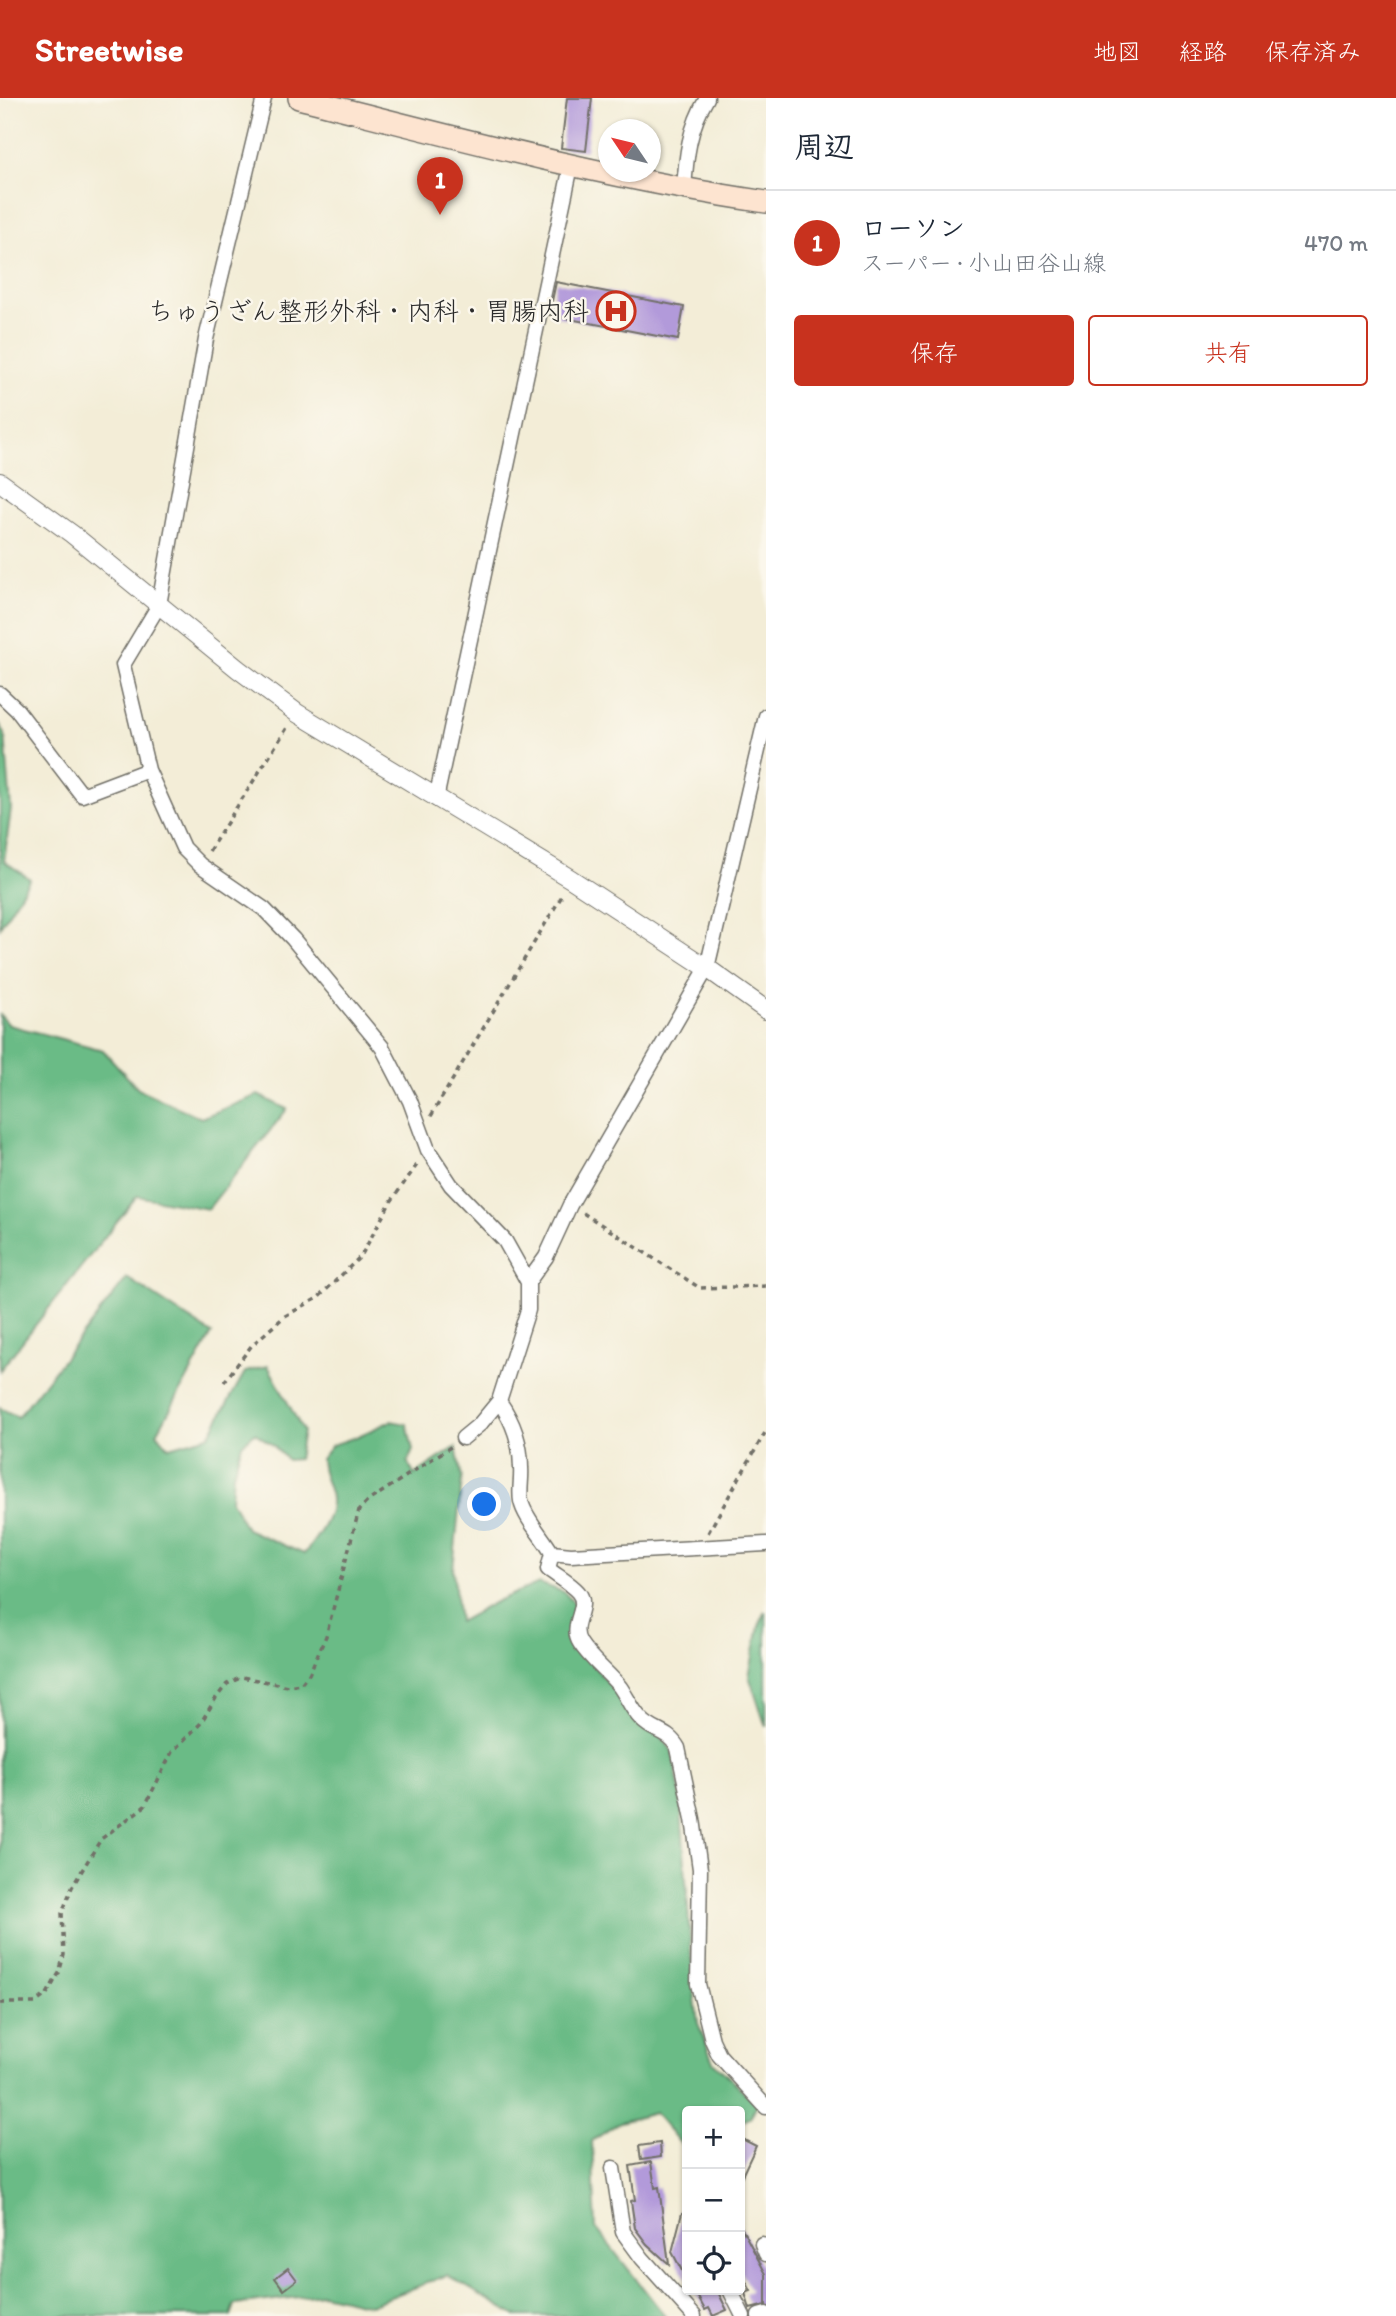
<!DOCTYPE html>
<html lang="ja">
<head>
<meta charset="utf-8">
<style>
	body { margin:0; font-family:Itim,"Klee One",sans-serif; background:#f6f6f7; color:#1f2937 }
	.controls { position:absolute; right:21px; bottom:21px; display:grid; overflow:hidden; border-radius:7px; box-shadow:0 2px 5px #0004 }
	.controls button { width:63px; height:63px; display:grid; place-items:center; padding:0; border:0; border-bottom:2px solid #e0e1e3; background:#fff; color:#1f2937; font:35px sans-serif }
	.compass { position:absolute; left:598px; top:21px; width:63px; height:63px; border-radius:50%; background:#fff; box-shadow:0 2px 5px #0004; rotate:305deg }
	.you { position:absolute; left:485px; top:1407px; width:24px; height:24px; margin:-18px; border:5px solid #fff; border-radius:50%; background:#1a73e8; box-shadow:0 0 0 10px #1a73e833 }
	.badge { display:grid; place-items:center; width:46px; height:46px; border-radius:50%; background:#c8321e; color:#fff; font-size:23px; font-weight:700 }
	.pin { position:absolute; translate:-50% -58px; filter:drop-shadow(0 2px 4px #0008) }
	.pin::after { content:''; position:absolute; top:37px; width:24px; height:21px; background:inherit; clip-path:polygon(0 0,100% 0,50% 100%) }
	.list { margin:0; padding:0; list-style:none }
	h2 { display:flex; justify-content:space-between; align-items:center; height:91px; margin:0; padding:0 28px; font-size:30px }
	h2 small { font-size:23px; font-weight:400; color:#747a83 }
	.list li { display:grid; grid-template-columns:46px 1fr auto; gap:21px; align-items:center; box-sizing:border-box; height:105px; padding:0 28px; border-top:2px solid #e0e1e3 }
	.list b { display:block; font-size:26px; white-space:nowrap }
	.list p { margin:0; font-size:23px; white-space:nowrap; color:#747a83 }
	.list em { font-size:23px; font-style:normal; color:#747a83 }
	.actions { display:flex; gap:14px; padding:21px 28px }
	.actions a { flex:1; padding:16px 0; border:2px solid #c8321e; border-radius:7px; text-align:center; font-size:24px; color:#c8321e }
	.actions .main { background:#c8321e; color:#fff }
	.icon { flex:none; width:38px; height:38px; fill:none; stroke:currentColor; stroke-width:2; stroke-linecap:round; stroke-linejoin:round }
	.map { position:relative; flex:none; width:766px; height:2218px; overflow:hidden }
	header { display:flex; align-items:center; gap:42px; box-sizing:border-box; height:98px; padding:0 35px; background:#c8321e; color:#fff }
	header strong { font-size:33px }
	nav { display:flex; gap:38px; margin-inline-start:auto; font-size:24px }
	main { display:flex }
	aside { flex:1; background:#fff }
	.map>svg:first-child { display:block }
	.forest { fill:#6abb86; stroke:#4a7358; stroke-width:2 }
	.building { fill:#b29ada }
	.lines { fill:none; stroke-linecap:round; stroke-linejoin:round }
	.minor-casing { stroke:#716f67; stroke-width:17 }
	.tertiary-casing { stroke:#716f67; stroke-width:20 }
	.secondary-casing { stroke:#716f67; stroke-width:24 }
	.path { stroke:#716f67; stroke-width:3.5; stroke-dasharray:5 5; stroke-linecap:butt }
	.minor { stroke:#fff; stroke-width:14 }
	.tertiary { stroke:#fff; stroke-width:18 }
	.secondary { stroke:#fde4d0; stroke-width:21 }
	.labels { text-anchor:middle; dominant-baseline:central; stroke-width:5; stroke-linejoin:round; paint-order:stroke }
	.poi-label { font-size:26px; fill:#2b2b2b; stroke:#fbf7ec; text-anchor:end }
</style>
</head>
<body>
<header>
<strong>Streetwise</strong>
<nav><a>地図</a><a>経路</a><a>保存済み</a></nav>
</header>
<main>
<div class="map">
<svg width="766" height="2218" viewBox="0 0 766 2218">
	<rect width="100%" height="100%" fill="#fbf7ec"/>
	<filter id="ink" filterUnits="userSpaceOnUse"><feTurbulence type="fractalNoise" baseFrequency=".0143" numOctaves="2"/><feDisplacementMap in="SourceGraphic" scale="14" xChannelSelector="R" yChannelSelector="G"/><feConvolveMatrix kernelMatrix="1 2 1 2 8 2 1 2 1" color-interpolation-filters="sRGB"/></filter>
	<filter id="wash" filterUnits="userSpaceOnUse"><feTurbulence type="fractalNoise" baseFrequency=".00686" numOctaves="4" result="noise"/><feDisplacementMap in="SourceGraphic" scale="28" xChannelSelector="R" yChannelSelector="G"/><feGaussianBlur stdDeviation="1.57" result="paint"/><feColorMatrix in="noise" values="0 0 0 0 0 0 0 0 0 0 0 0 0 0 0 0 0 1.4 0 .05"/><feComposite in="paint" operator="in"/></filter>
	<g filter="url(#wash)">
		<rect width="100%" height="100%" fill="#f3edd7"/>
		<path class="forest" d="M0 627 5 636 11 711 4 763 30 781 0 829Z
			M0 917 9 927 103 952 138 991 201 1020 258 997 287 1011 208 1111 137 1098 0 1272Z
			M127 1180 212 1236 157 1335 169 1349 209 1338 245 1274 268 1268 303 1333 298 1361 287 1362 273 1347 255 1335 242 1346 233 1376 231 1402 246 1431 304 1456C316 1440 336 1417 330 1395 326 1381 322 1377 321 1361L332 1347 356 1339 391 1323 407 1326 413 1352 408 1364 414 1377 456 1349 462 1380 453 1472 459 1524 497 1503 539 1485 564 1494 574 1505 575 1513 568 1527 572 1543 616 1594 664 1642 672 1653 680 1694 693 1884 698 1925 713 1964 757 2006 750 2020 740 2024V2013H687V2044L681 2046 655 2015 620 2024 592 2043 596 2130 665 2218H516L447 2177 370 2207 322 2196 235 2207 231 2218H0V1310L18 1319Z
			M766 1513V1629L749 1578 759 1528Z"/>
		<g id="blocks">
			<path class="building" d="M567 0H592L586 53 561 50Z
				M556 184 684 209 678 242 549 217Z
				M740 2040 756 2048 740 2082Z
				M660 2045 661 2059 641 2062 639 2048Z
				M651 2064 655 2090 659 2089 669 2166 647 2146 635 2130 631 2103 635 2102 630 2068Z
				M682 2115H687V2182L672 2154Z
				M740 2127 766 2176V2207L750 2211 745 2195 751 2193 740 2173Z
				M288 2170 297 2182 284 2192 275 2180Z
				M694 2192H717L727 2212 713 2218 709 2210 705 2212Z"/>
		</g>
	</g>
	<g filter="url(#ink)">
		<use href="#blocks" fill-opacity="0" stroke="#716f67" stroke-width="2"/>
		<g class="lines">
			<g class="minor-casing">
				<path id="minor" d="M264 0 206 241 159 507 123 567 148 672 183 750 200 767 264 811 293 841 382 949 410 1003 428 1052 451 1087 505 1143 528 1184V1212L499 1303 480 1326 463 1340
					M684 92C686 58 689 30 707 0
					M0 596 17 612 82 697 148 672
					M436 701 571 68
					M528 1184 546 1159 570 1107 707 870 766 618
					M499 1303C513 1323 521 1345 521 1370 522 1381 519 1392 521 1403 524 1419 543 1439 552 1455L571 1457 766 1446
					M552 1455 548 1471C557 1478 570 1485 578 1494 591 1509 568 1526 580 1545 590 1561 608 1574 620 1589 627 1599 632 1612 641 1621 654 1635 668 1632 678 1650L693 1721 700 1771 698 1886 712 1942 719 1957 766 2009
					M613 2070 623 2134 642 2160 694 2218
					M762 2146 766 2156
					M730 2192 743 2218
					M759 2218 766 2216"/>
			</g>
			<g class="tertiary-casing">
				<path id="tertiary" d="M0 384 72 436 238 571 297 615 571 781 707 870 766 912"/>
			</g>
			<g class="secondary-casing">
				<path id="secondary" d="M299 0C454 39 608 81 766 104"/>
			</g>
			<path class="path" d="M209 753 287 630
				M431 1018 563 796
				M583 1115 700 1190 766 1188
				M224 1284 252 1247 285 1218 318 1200 361 1158 390 1105 419 1064
				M708 1435 766 1333
				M0 1905H35L47 1896 59 1875 64 1857 62 1815 72 1789 101 1741 145 1708 172 1654 200 1626 216 1600 227 1586 242 1579 288 1588 301 1586 309 1576 326 1538 359 1412 368 1403 452 1348"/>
			<use href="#minor" class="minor"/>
			<use href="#tertiary" class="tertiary"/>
			<use href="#secondary" class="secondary"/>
		</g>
	</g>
	<defs>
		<g id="hospital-ring" transform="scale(2.0125)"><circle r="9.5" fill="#fbf7ec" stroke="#c8321e" stroke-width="1.5"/><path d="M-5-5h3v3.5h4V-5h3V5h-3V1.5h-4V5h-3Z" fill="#c8321e"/></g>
	</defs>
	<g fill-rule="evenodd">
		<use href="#hospital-ring" x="616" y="213"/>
	</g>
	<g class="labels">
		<g class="poi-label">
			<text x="589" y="213">ちゅうざん整形外科・内科・胃腸内科</text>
		</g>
	</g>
</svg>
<div class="controls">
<button>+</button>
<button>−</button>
<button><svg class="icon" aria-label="locate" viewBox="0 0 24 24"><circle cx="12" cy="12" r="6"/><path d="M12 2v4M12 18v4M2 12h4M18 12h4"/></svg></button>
</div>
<svg class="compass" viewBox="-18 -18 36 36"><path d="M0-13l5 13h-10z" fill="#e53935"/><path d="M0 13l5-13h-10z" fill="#747a83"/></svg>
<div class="you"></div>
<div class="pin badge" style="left:440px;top:117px">1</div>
</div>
<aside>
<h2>周辺<small></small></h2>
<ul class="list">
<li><span class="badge">1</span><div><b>ローソン</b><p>スーパー · 小山田谷山線</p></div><em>470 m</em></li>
</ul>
<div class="actions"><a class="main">保存</a><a>共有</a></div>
</aside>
</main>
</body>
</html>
